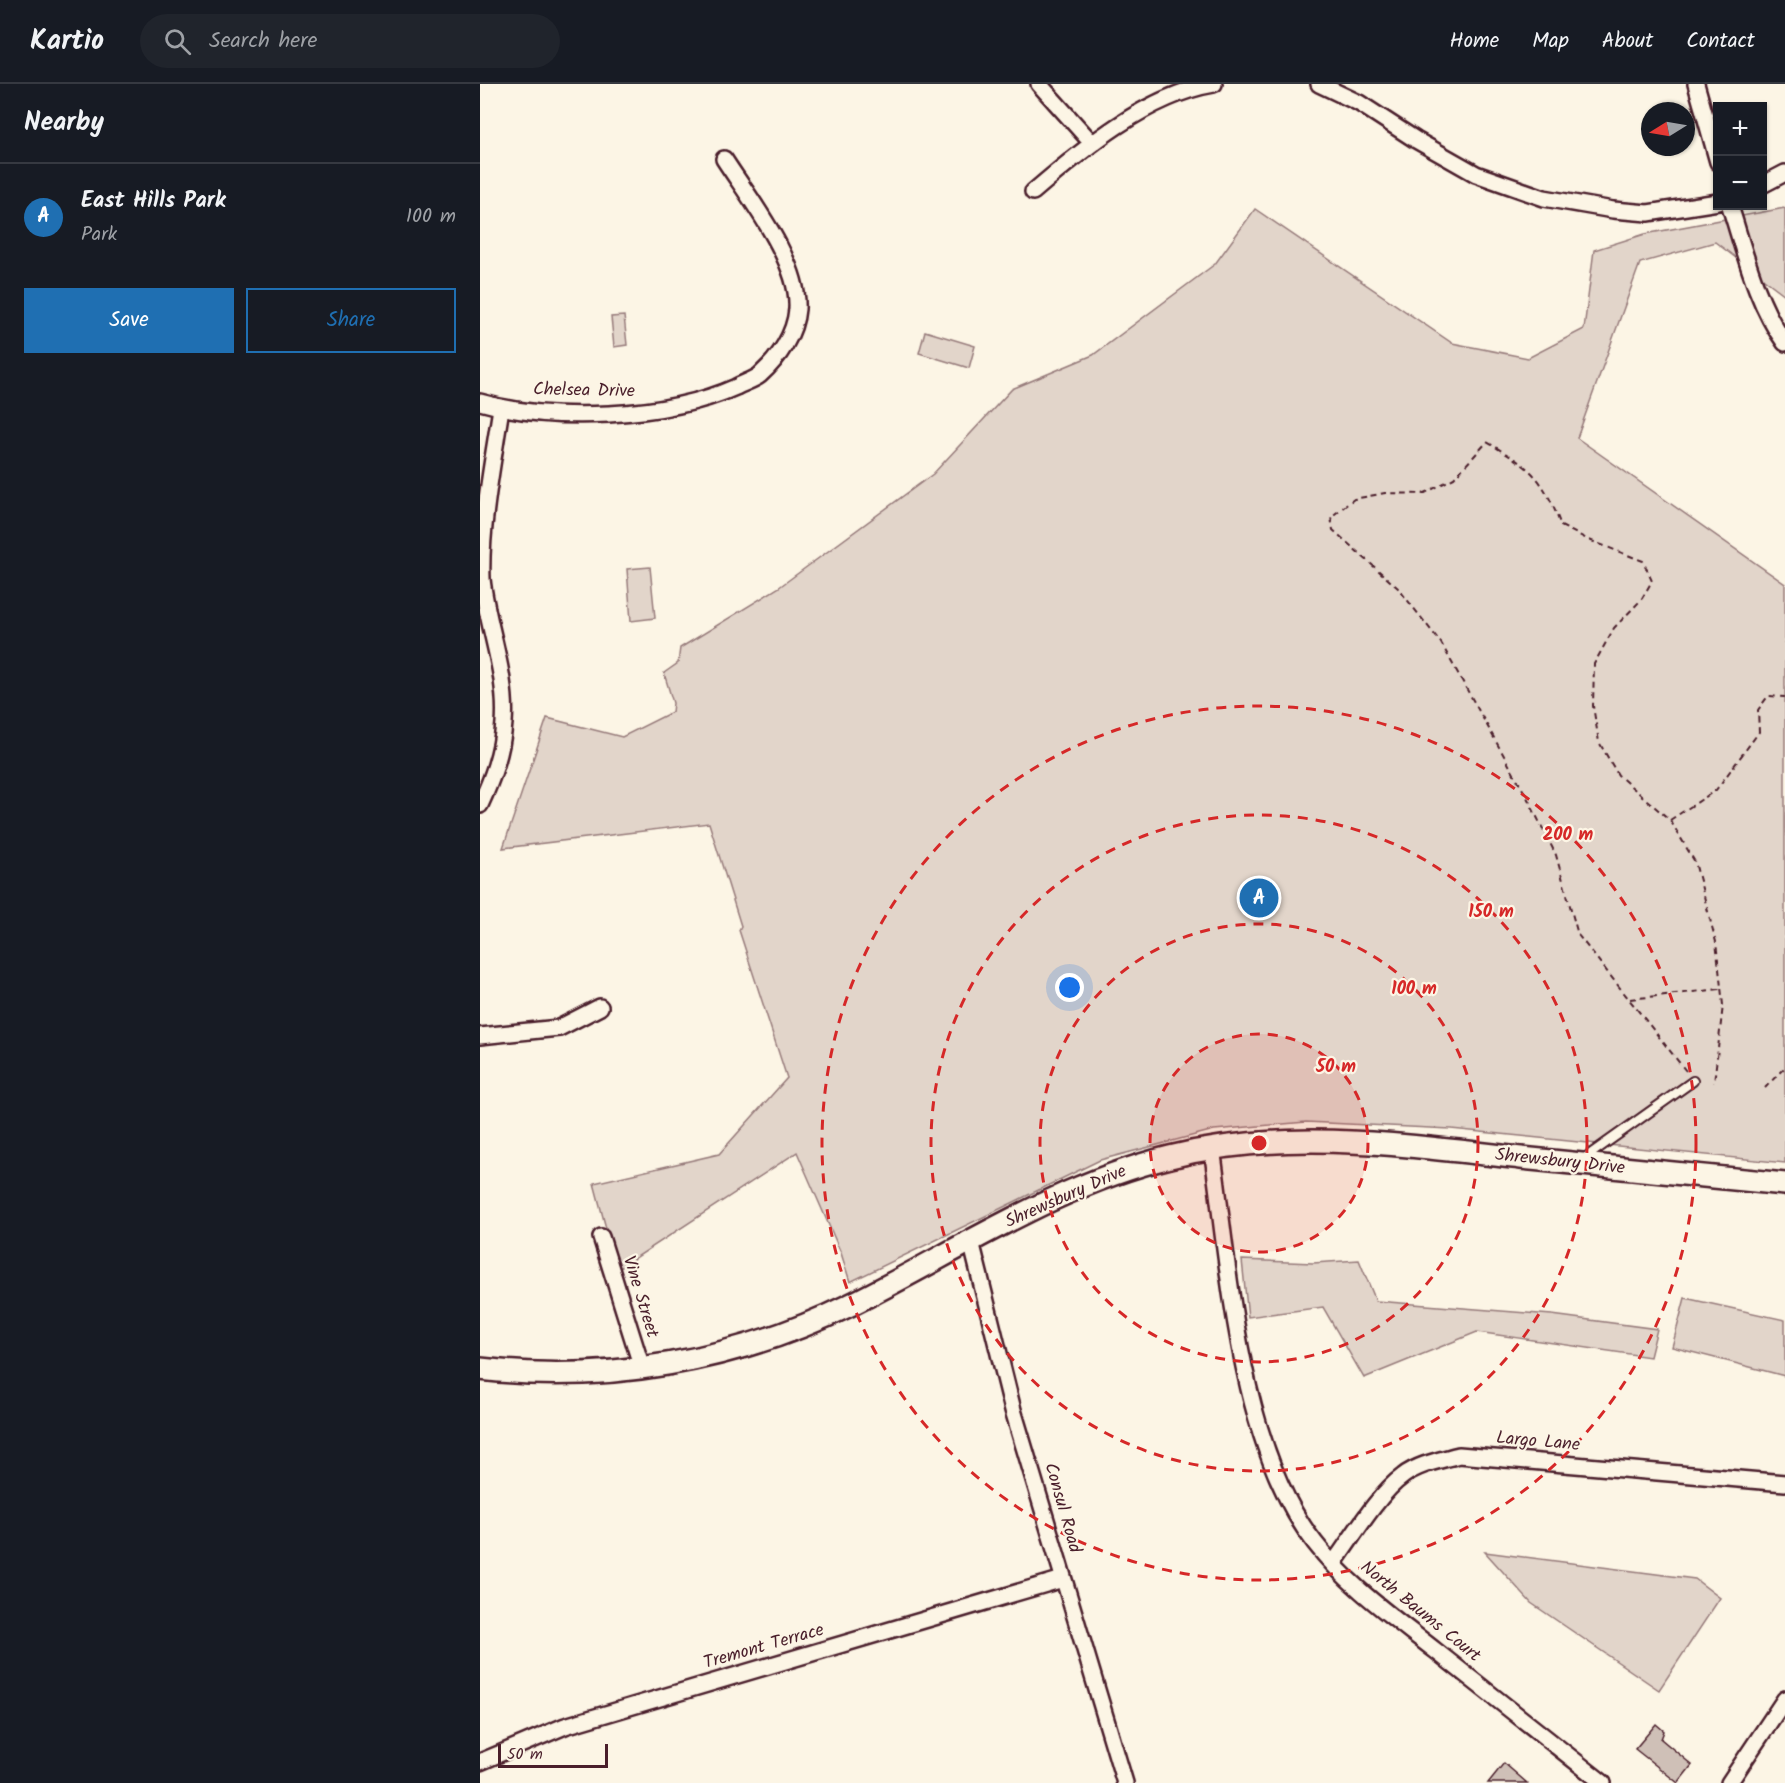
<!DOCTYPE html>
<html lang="en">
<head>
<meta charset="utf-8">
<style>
	body { margin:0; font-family:Kalam,sans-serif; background:#20242c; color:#f1f3f6 }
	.controls { position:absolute; right:18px; top:18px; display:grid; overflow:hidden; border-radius:0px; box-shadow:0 2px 4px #0004 }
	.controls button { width:54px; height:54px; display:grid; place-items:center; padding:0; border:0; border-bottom:2px solid #363941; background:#171b24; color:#f1f3f6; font:30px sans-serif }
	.compass { position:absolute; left:1161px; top:18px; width:54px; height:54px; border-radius:50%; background:#171b24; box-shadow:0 2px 4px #0004; rotate:259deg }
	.scale { position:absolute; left:18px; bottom:15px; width:110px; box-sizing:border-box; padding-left:6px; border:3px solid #4a1f2b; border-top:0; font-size:16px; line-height:21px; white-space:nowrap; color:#4a1f2b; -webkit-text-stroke:4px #fcf5e5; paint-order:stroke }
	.you { position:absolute; left:590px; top:904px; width:21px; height:21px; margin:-15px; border:4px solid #fff; border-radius:50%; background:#1a73e8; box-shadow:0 0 0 9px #1a73e833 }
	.badge { display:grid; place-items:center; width:39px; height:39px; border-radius:50%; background:#1f6fb2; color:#fff; font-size:20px; font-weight:700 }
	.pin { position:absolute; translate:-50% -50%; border:3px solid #fff; box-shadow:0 2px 6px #0006 }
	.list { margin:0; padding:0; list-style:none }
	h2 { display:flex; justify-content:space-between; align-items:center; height:78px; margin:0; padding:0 24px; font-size:26px }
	h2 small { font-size:20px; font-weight:400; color:#9ea1a6 }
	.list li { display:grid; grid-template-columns:39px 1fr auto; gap:18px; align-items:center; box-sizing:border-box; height:108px; padding:0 24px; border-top:2px solid #363941 }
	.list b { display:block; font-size:22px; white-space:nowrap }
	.list p { margin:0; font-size:20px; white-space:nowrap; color:#9ea1a6 }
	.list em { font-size:20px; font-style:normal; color:#9ea1a6 }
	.actions { display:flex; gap:12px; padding:18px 24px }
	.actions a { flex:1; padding:14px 0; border:2px solid #1f6fb2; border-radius:0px; text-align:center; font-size:21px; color:#1f6fb2 }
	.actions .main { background:#1f6fb2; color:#fff }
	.icon { flex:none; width:33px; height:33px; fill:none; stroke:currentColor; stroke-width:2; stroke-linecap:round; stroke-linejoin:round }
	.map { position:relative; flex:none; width:1305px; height:1699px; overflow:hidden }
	header { display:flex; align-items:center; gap:36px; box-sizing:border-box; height:84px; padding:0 30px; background:#171b24; border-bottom:2px solid #363941 }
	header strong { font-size:28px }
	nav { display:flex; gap:33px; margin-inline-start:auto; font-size:21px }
	.search { width:420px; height:54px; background:#20242c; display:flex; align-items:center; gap:15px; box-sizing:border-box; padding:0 21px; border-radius:33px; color:#9ea1a6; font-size:22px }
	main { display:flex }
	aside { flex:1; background:#171b24 }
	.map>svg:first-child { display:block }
	.green { fill:#e2d5ca; stroke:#967a7a; stroke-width:1.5 }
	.building { fill:#cfc0b7; stroke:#4a1f2b; stroke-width:1.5 }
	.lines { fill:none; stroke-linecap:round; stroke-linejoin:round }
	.service-casing { stroke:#4a1f2b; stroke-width:12 }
	.minor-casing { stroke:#4a1f2b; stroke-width:20 }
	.secondary-casing { stroke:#4a1f2b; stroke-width:26 }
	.path { stroke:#4a1f2b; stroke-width:2; stroke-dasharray:6 4.5; stroke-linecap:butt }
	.service { stroke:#fcf5e5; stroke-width:8 }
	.minor { stroke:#fcf5e5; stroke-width:15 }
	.secondary { stroke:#fcf5e5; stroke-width:21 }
	.ring { fill:none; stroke:#d62828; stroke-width:3; stroke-dasharray:10 8 }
	.labels { text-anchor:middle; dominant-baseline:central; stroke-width:4.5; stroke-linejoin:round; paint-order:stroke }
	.street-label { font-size:18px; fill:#4a1f2b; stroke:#fcf5e5 }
	.centre { fill:#d62828; stroke:#fcf5e5; stroke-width:3 }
	.ring-label { font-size:18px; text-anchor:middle; font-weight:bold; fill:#d62828; stroke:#fcf5e5; stroke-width:4.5; stroke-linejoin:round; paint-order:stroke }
</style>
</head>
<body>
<header>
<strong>Kartio</strong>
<div class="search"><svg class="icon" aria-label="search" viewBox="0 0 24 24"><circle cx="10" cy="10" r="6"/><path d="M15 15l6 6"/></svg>Search here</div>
<nav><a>Home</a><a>Map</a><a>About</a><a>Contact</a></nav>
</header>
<main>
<aside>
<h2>Nearby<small></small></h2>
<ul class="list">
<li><span class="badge">A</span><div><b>East Hills Park</b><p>Park</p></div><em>100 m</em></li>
</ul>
<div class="actions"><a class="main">Save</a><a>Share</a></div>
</aside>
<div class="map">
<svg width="1305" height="1699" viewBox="0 0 1305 1699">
	<rect width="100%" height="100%" fill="#fcf5e5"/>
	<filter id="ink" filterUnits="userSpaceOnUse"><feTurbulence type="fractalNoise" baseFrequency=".0167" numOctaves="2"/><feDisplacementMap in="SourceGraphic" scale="12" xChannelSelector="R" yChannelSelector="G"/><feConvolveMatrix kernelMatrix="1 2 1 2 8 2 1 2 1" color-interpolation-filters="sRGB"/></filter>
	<g filter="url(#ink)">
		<path class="green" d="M1305 124V211L1235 158 1160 179 1097 354 1305 500V1079L971 1045 826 1038 734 1046 620 1076 370 1198 361 1169 317 1068 137 1186 114 1099 239 1070 307 994 259 846 261 842 229 739 23 764 67 634 142 653 192 628 193 619 184 589 198 579 200 564 298 504 453 390 532 305 613 271 735 180 775 125 972 259 1048 274 1104 245 1114 166 1165 150Z
			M144 232 147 261 134 263 131 233Z
			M445 247 495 262 489 284 439 269Z
			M170 483 175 534 151 537 147 485Z
			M762 1176 833 1179 879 1176 896 1217 1072 1231 1177 1245 1170 1273 997 1248 884 1294 843 1223 768 1233Z
			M1205 1214 1305 1236V1292L1192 1263Z
			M1005 1468 1215 1495 1240 1514 1179 1606 1051 1519Z"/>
		<path class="building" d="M1176 1640 1184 1647 1181 1655 1212 1681 1198 1699 1155 1665Z
			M1024 1679 1047 1699H1008Z"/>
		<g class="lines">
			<g class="service-casing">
				<path id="service" d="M1102 1076 1213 997"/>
			</g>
			<g class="minor-casing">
				<path id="minor" d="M559 0 611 58
					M839 0 879 19 936 56 996 90 1064 114 1133 126 1168 129 1238 118
					M1216 0 1238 78
					M1282 101 1305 89
					M553 108C603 65 667 11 734 0
					M1250 122C1265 169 1276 218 1305 259
					M0 318C72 339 187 334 256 303 263 299 274 296 280 291 299 274 315 250 317 225 320 178 269 114 244 75
					M0 721C12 695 22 669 24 639 28 591 7 542 2 495 0 443 13 377 21 324
					M0 952 79 944 120 923
					M732 1064C749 1183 759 1362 835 1459 868 1502 913 1533 956 1567 1012 1611 1067 1655 1123 1699
					M121 1153 162 1284
					M491 1157 533 1326 645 1699
					M853 1480C872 1454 898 1410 923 1392 938 1380 961 1376 979 1371L1305 1399
					M0 1678 85 1642 583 1495
					M1249 1699 1305 1615"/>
			</g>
			<g class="secondary-casing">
				<path id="secondary" d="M0 1285C126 1300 256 1277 370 1221 475 1169 575 1101 690 1073 805 1044 925 1061 1041 1074 1129 1083 1217 1091 1305 1100"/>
			</g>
			<path class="path" d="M1190 736 1236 706 1279 648 1278 626 1288 612 1305 613
				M1150 915 1240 905
				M1206 987 1098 851 1076 771 1047 713 961 559 918 504 853 446 851 433 874 415 905 409 943 410 974 394 1007 358C1052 385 1062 391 1081 442L1109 456 1163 477 1172 497 1161 516 1134 544 1114 580 1113 622 1119 658 1138 691 1190 736 1215 778 1236 858 1243 921 1234 999
				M1285 1004 1305 983"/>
			<use href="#service" class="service"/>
			<use href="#minor" class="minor"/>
			<use href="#secondary" class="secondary"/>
		</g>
	</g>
	<circle cx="779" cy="1059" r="109" fill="#d62828" fill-opacity=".12"/>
	<g class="ring">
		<circle cx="779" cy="1059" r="109"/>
		<circle cx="779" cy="1059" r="219"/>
		<circle cx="779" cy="1059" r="328"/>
		<circle cx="779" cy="1059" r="437"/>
	</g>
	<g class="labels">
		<g class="street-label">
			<text transform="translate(104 307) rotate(1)">Chelsea Drive</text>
			<text transform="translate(1080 1078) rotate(6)">Shrewsbury Drive</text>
			<text transform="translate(586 1113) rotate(-24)">Shrewsbury Drive</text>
			<text transform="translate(160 1213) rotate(73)">Vine Street</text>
			<text transform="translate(1058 1358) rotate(5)">Largo Lane</text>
			<text transform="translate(582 1424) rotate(74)">Consul Road</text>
			<text transform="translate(940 1528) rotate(39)">North Baums Court</text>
			<text transform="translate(284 1563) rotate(-16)">Tremont Terrace</text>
		</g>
	</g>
	<circle cx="779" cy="1059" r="9" class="centre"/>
	<g class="ring-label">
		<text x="1088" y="756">200 m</text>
		<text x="1011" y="833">150 m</text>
		<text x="934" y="910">100 m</text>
		<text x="856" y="988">50 m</text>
	</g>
</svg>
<div class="controls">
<button>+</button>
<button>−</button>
</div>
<svg class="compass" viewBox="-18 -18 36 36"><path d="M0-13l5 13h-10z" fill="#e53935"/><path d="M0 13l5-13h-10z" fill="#9ea1a6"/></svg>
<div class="scale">50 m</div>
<div class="you"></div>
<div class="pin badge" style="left:779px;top:814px">A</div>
</div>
</main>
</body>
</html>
